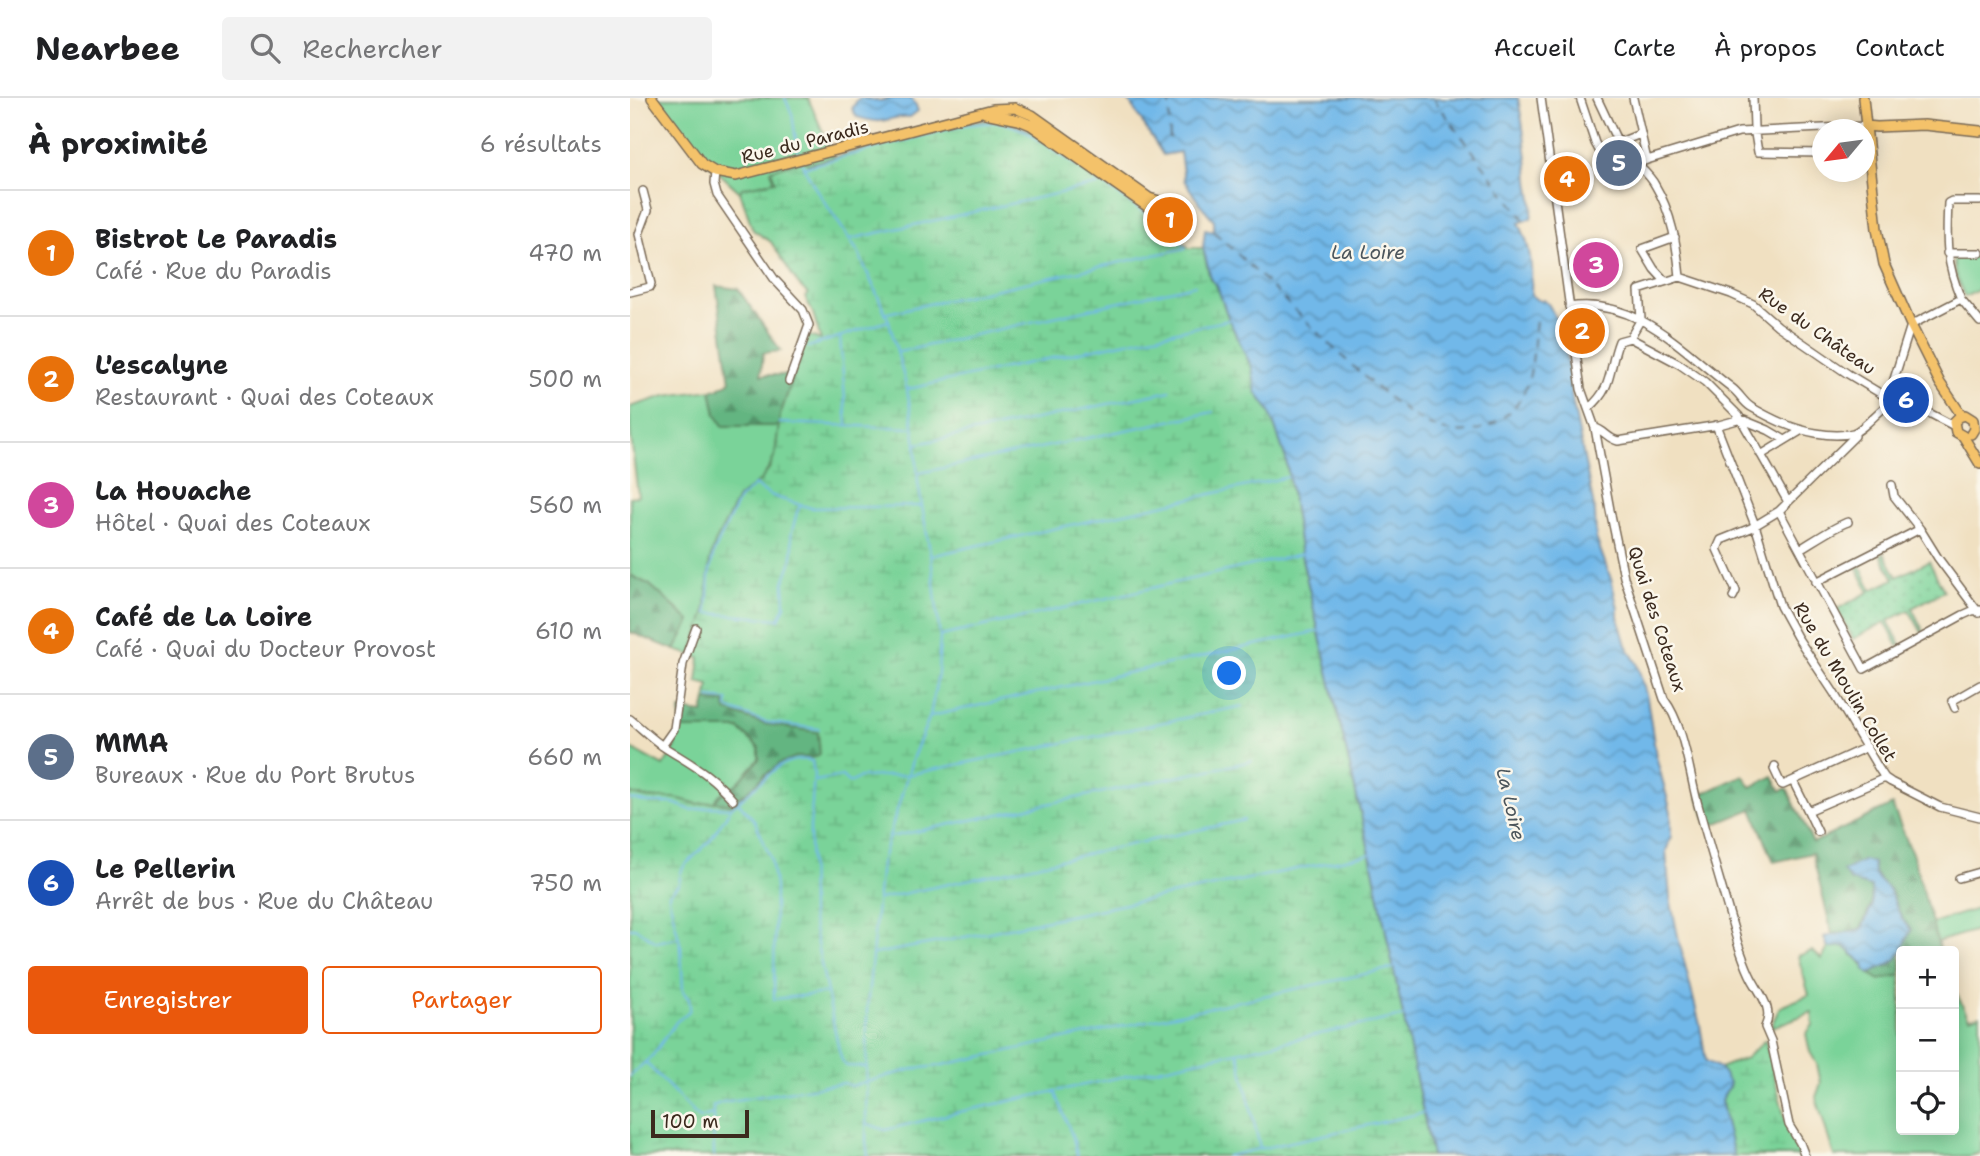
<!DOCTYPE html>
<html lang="fr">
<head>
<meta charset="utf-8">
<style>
	body { margin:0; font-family:"Shantell Sans",sans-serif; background:#f2f2f2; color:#202124 }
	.controls { position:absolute; right:21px; bottom:21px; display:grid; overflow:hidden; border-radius:7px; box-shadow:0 4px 18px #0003 }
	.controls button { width:63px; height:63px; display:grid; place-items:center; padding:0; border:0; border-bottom:2px solid #e0e0e0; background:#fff; color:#202124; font:35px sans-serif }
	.compass { position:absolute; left:1182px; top:21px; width:63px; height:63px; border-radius:50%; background:#fff; box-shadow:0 4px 18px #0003; rotate:241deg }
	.scale { position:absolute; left:21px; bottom:18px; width:98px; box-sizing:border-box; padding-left:7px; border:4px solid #3b2a1e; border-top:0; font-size:19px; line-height:24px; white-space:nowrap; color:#3b2a1e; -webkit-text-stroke:5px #fbf7ec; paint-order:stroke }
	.you { position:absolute; left:600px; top:576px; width:24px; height:24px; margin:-18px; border:5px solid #fff; border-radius:50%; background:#1a73e8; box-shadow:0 0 0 10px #1a73e833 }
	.badge { display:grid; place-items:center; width:46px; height:46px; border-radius:50%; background:#ea580c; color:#fff; font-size:23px; font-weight:700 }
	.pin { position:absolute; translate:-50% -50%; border:4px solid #fff; box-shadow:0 2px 7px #0006 }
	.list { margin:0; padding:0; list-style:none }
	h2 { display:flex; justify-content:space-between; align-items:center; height:91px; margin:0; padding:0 28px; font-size:30px }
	h2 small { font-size:23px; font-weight:400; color:#757577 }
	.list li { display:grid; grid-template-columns:46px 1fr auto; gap:21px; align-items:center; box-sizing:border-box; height:126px; padding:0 28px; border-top:2px solid #e0e0e0 }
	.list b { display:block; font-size:26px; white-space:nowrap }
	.list p { margin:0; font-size:23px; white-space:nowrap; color:#757577 }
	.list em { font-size:23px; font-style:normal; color:#757577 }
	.actions { display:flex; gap:14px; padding:21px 28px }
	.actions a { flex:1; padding:16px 0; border:2px solid #ea580c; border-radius:7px; text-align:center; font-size:24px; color:#ea580c }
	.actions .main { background:#ea580c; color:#fff }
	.icon { flex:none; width:38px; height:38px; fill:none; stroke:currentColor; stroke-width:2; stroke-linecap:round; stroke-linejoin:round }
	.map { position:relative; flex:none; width:1350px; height:1058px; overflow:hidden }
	header { display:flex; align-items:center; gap:42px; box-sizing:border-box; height:98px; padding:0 35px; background:#fff; border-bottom:2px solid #e0e0e0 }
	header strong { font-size:33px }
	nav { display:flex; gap:38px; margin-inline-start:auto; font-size:24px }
	.search { width:490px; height:63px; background:#f2f2f2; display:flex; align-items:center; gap:18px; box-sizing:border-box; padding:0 24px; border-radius:7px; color:#757577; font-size:26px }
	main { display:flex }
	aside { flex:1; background:#fff }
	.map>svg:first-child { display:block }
	.grass { fill:#7ad399; stroke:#5a7e5c; stroke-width:2 }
	.forest { fill:url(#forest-firs); stroke:#4f7050; stroke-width:2 }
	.wetland { fill:url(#wetland-marsh); stroke:#5a7e5c; stroke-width:2 }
	.park { fill:url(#park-dots); stroke:#5a7e5c; stroke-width:2 }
	.water { fill:url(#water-waves); stroke:#567184; stroke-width:2 }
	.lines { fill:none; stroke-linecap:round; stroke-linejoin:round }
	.stream { stroke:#71b8e9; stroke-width:2 }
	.ferry { stroke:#4b555b; stroke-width:2; stroke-dasharray:9 7; stroke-linecap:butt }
	.minor-casing { stroke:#7a6a57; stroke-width:10 }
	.major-casing { stroke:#7a6a57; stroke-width:12 }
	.minor { stroke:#fff; stroke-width:7 }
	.major { stroke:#f4c26a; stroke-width:9 }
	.labels { text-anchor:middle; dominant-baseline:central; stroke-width:5; stroke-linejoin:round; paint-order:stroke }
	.street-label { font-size:18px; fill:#3b2a1e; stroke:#fbf7ec }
	.water-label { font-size:19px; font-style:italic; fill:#4b555b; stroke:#fbf7ec }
</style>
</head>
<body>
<header>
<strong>Nearbee</strong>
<div class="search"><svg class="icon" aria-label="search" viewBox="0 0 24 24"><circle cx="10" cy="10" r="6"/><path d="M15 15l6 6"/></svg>Rechercher</div>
<nav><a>Accueil</a><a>Carte</a><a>À propos</a><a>Contact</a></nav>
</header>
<main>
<aside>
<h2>À proximité<small>6 résultats</small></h2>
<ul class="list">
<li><span class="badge" style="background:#e8710a">1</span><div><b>Bistrot Le Paradis</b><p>Café · Rue du Paradis</p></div><em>470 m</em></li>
<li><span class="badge" style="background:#e8710a">2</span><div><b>L'escalyne</b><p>Restaurant · Quai des Coteaux</p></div><em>500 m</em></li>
<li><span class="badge" style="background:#d1479c">3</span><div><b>La Houache</b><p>Hôtel · Quai des Coteaux</p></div><em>560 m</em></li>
<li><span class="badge" style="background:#e8710a">4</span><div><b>Café de La Loire</b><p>Café · Quai du Docteur Provost</p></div><em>610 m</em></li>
<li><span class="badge" style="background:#5c6f8a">5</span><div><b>MMA</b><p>Bureaux · Rue du Port Brutus</p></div><em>660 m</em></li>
<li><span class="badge" style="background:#1a4fb4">6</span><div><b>Le Pellerin</b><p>Arrêt de bus · Rue du Château</p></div><em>750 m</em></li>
</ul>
<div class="actions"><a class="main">Enregistrer</a><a>Partager</a></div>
</aside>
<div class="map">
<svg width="1350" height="1058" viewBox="0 0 1350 1058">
	<defs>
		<pattern id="forest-firs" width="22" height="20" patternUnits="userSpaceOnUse" patternTransform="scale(1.75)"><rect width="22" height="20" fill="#63b581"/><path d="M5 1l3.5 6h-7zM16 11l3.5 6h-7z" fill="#539369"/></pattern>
		<pattern id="wetland-marsh" width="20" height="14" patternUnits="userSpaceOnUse" patternTransform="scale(1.75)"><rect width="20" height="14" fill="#7ad399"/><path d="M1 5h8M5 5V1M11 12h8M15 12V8" fill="none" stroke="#6ab583"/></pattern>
		<pattern id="park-dots" width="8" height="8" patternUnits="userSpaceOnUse" patternTransform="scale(1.75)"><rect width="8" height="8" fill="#7ad399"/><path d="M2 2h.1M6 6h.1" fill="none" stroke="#6ab583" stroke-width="1.8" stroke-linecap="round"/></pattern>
		<pattern id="water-waves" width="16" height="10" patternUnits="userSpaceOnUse" patternTransform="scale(1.75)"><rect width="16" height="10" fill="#71b8e9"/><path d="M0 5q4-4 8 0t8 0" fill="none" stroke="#5e96bc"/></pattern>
	</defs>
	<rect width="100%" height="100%" fill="#fbf7ec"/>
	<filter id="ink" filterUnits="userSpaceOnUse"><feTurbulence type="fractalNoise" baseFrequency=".0143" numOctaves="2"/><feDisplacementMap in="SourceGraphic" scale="14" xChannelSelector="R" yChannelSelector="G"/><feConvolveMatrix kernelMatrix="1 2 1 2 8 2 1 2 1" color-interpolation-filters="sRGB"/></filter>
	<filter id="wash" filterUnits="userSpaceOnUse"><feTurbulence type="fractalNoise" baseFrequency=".00686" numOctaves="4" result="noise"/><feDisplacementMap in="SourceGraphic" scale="28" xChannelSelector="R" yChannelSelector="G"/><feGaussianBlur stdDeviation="1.57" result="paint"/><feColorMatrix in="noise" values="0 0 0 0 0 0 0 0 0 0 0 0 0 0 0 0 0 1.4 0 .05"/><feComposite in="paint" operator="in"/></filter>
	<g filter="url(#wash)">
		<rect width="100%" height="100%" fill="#f0e0c1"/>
		<path class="grass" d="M27 0H178L204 59 178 66 141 72 145 83 113 90 110 94 77 64Z
			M1325 158 1350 159V191L1335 199C1329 186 1321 172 1325 158Z
			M81 292 86 316 93 327 149 328 145 357 140 369 131 382 108 400 80 462 76 516 61 557 45 552 60 523 20 487 0 477V399L8 398 0 330V309L35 298Z
			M51 631H109L129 650V661L108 685 90 696 84 704 68 706 45 700H19L0 696V650L33 668 46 648 43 646Z
			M1350 810V831L1307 844 1302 825Z
			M1214 848 1249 882 1271 877V1032H1324V891L1339 920 1350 917V1055L1340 1058H1204L1186 999 1191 985 1187 966 1180 954 1176 936 1183 927 1182 914 1140 930 1150 909 1179 897 1168 858 1182 853 1192 861 1198 850Z"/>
		<path class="forest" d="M86 188 108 191 151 253 133 255 131 277H164L150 317 149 328H93L86 316 81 292 87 291 100 284Z
			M0 477 20 487 60 523 45 552 0 534Z
			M76 602 95 604 96 613 135 626 188 634 190 656 183 660 166 659 135 676 123 690 110 698 102 707 84 704 90 697 108 685 129 661V650L109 631H51L50 612 73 615Z
			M1113 677 1121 689 1143 678 1151 693 1157 690 1183 745 1262 707 1282 755 1310 853H1271V877L1250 882 1240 876 1246 871 1259 867 1281 832 1272 821 1259 791 1249 782 1244 774 1243 765 1221 783 1241 788 1242 807 1231 830 1222 834 1202 836 1182 755 1144 764 1122 711 1078 729 1068 698Z"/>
		<path class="wetland" d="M361 22 374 23 400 32 526 121 559 150H573L580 181 587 188 599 222 622 270 626 294 639 311 656 361 671 456 740 756 802 1058H0V696L19 700H45L68 706 84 704 102 707 150 665 166 659 183 660 190 656 188 634 135 626 96 613 95 604 76 602 79 587 67 584 70 560 61 557 75 516 80 462 85 445 108 400 131 382 140 369 145 357 150 318 178 237 191 242 183 215 175 199 178 196 168 186 141 144 123 132 110 94 112 90 145 83 141 72 175 62 178 66 329 25Z
			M1135 942 1156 1025 1171 1058H1104L1091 1003 1090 970 1116 960Z"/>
		<path class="park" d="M1254 455 1267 479 1299 463 1314 493 1282 510 1294 534 1292 535 1279 512 1258 523 1271 547 1268 548 1255 524 1223 541 1207 511 1239 494 1227 470 1230 468 1242 492 1264 481 1251 457Z"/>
		<path class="water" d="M231 0 250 3 263 0H280L285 5 288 13 280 19C266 17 263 22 251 23 242 24 235 21 227 19L222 11 227 2Z
			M497 0H888C893 27 897 54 899 82 900 94 905 107 901 120L889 125C902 151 902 169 901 197L907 202H915C919 206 926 220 928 226L933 227 942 301 965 414 966 440 981 481 988 510V519L996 547 1007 566 1017 600 1026 658 1041 714V739L1036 753 1040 800 1049 843 1070 927 1076 963 1090 970 1100 986 1091 1003 1104 1058H802L740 756 671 456 656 361 639 312 626 294 622 270 599 222 587 188 581 181 573 150 575 131 584 133V122L569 105 554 82 550 54 533 57Z
			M1234 762 1243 765 1244 774 1249 782 1259 791 1272 821 1281 832C1276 843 1271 859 1260 866 1253 870 1247 870 1240 876L1235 872 1234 866 1214 848 1198 850 1194 839C1207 835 1220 835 1232 830L1242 807 1241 789 1221 783 1213 773Z"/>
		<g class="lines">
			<path class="stream" d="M155 0 162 16 168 56
				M172 65 184 88 228 154 259 223 277 291 286 346 288 385 301 459 310 539 308 576 300 618 283 659 251 765 237 911 236 1043 238 1058
				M175 69 334 27 367 24 380 27 396 33 545 136 556 150 257 215
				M220 141 471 86
				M210 239 217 327
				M178 249 258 223
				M269 254 565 187
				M278 291 599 222
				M149 325 281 330
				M287 346 540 293
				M289 375 583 314
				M171 406 167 414 161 437 163 450 161 465 154 484 155 508 149 521 77 515 79 477 84 454 109 401 125 387C141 401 161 403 181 410L290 408
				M300 458 658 379
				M311 538 671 456
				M79 600 98 602 97 610 135 624 189 631
				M301 618 689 533
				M185 683 212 678 218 684H222L230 679 277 677 613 608
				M0 701 20 705H43L61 712 81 709 101 710
				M108 704 125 723 141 761 145 789 144 901 197 895
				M260 739 622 663
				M249 801 614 722
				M0 830H5L26 844 47 840
				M244 856 320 842 740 756
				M608 954 630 1050
				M15 964 69 1020 83 1016V1008L93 1004 214 985 221 988 283 971 308 968 763 870
				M0 978 23 957 46 924 59 913 60 909 59 901 53 894 51 849 39 800V796L49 786 51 774 54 768 79 744 101 710 149 668C159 663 171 659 182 663L184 677 180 729 181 817 209 952 212 962 216 968 235 969
				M425 993 444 1043 447 1058
				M83 1017 84 1058
				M238 1026 255 1032 329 1014 773 918
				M597 1058 793 1015"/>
			<path class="ferry" d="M539 0 540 47
				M803 0 895 123
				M584 134C632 178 677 226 726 271 749 292 781 322 812 332 842 341 879 324 893 296 904 275 903 246 906 223"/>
		</g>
	</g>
	<g filter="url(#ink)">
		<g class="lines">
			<g class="minor-casing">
				<path id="minor" d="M911 0 951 291 965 330 980 412 994 479 1034 601C1055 629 1059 675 1068 707 1081 754 1095 800 1108 846 1112 857 1116 870 1122 881 1130 896 1144 911 1135 929L1141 943 1159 1027 1170 1045 1175 1058
					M950 0 965 45 982 75 1017 62 1109 34 1236 28
					M967 0 999 68
					M1003 0 1017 62
					M1123 0 1124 30 1128 54 1192 55
					M988 45 1010 36
					M1007 66C1013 72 1021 79 1025 87 1042 115 1047 148 1050 179L1101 196 1123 206 1148 228 1218 276 1253 297 1260 305 1277 308 1301 316 1324 328
					M85 74 84 86 87 97 145 182 173 212 179 227 159 283
					M1317 155H1350
					M1035 183 1024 171 1012 151 1045 139
					M0 194 20 189 21 186 9 136 18 112 13 93
					M1331 201 1350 224
					M939 209C1006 198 1054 254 1102 290 1110 296 1113 304 1121 309 1142 321 1162 331 1186 335 1197 337 1212 338 1223 335 1232 333 1250 311 1260 305
					M1000 240 1049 266 1075 284 1109 318 1158 404
					M1260 304V294L1281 227 1331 201C1316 165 1316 144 1318 105L1322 103H1350
					M959 310C984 289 978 271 989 243L1000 240 1011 221 1009 192 1050 179
					M1086 327 1125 427 1150 508 1167 539 1204 595 1249 671 1255 680 1261 684 1310 709 1350 719
					M965 330C974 332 978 341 988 343L1089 327 1111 321 1138 332 1155 342
					M1131 357 1172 332
					M1262 387 1264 398 1290 431
					M1149 413 1234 571 1333 517 1342 513 1350 512
					M1170 451C1182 444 1207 427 1218 424
					M1186 484 1290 431 1308 460 1349 515
					M1103 499 1106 493 1087 451 1091 442 1121 430 1149 413 1225 338V335
					M1325 610 1322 603 1350 587
					M0 621C11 630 22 641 34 649 62 667 80 675 103 702
					M32 648 44 631 53 566 66 530
					M1145 668 1144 671 1151 686 1153 687 1237 649
					M1163 683 1178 713 1255 680
					M1178 713 1188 734
					M1329 780 1350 774"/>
			</g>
			<g class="major-casing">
				<path id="major" d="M22 0 72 66 85 74 106 78 363 11 385 10 402 17 519 100 536 105
					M1233 0 1247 131 1254 166 1281 227 1310 285 1332 318
					M355 15 389 22 401 27 521 111H525L536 105
					M1236 28 1247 29 1294 27 1350 33
					M1341 336 1344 331 1343 322 1335 317 1329 319 1324 324 1326 334 1333 338 1350 366"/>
			</g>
			<use href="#minor" class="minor"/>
			<use href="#major" class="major"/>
		</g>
	</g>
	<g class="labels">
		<g class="street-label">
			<text transform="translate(175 44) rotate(-14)">Rue du Paradis</text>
			<text transform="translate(1187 233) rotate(35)">Rue du Château</text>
			<text transform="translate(1027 521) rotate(72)">Quai des Coteaux</text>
			<text transform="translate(1215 584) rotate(59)">Rue du Moulin Collet</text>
		</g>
		<g class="water-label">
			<text x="738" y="154">La Loire</text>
			<text transform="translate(881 706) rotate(77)">La Loire</text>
		</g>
	</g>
</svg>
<div class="controls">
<button>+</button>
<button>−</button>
<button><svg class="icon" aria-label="locate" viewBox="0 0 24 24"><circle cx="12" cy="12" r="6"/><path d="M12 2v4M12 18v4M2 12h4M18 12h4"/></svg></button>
</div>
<svg class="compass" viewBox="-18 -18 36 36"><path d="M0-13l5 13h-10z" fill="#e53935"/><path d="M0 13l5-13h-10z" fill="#757577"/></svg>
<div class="scale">100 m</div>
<div class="you"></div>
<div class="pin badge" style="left:540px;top:122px;background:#e8710a">1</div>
<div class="pin badge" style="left:952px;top:233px;background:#e8710a">2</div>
<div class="pin badge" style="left:966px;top:167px;background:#d1479c">3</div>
<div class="pin badge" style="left:937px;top:81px;background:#e8710a">4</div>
<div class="pin badge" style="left:989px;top:65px;background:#5c6f8a">5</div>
<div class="pin badge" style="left:1276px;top:302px;background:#1a4fb4">6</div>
</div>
</main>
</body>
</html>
